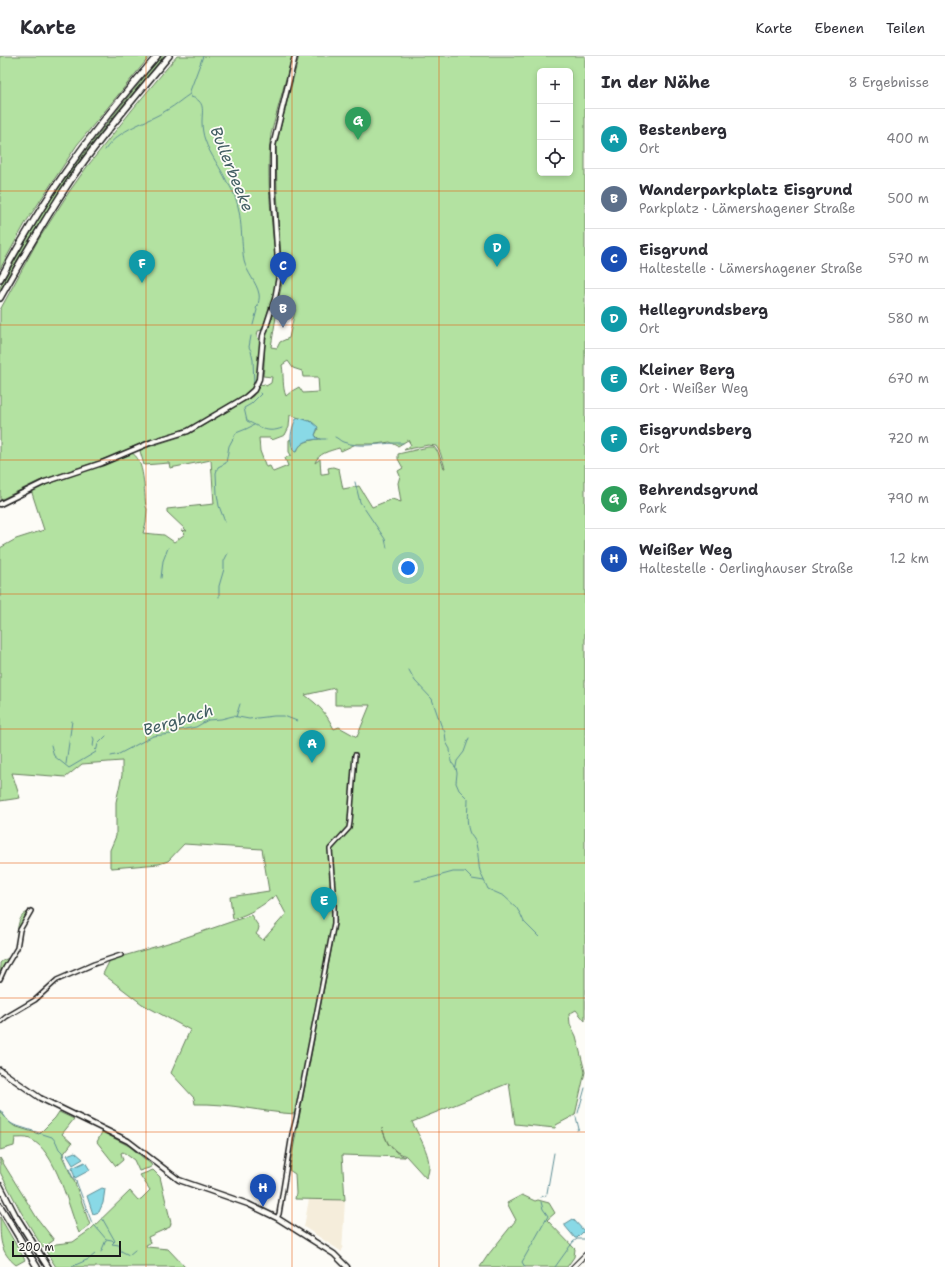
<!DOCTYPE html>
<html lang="de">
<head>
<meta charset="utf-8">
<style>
	body { margin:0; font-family:"Shantell Sans",sans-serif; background:#f7f7f7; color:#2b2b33 }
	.controls { position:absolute; right:12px; top:12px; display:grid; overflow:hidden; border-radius:6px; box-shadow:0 2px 6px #0003 }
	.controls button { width:36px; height:36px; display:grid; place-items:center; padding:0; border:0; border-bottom:1px solid #e1e1e2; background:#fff; color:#2b2b33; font:20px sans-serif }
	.scale { position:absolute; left:12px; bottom:10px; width:109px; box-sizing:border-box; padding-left:4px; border:2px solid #1c1c1c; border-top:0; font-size:11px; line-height:14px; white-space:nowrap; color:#1c1c1c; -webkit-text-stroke:3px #fdfcf7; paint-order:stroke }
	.you { position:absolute; left:408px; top:512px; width:14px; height:14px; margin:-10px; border:3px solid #fff; border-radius:50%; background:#1a73e8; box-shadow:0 0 0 6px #1a73e833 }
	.badge { display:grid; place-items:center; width:26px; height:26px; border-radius:50%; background:#1f6fb2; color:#fff; font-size:13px; font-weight:700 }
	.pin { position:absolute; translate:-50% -33px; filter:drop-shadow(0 1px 2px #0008) }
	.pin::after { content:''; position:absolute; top:21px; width:14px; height:12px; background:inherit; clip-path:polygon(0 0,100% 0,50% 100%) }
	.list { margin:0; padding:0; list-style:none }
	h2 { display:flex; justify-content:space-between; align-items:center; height:52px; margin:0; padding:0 16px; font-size:17px }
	h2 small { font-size:13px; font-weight:400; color:#7c7c81 }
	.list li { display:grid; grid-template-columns:26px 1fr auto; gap:12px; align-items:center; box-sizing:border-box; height:60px; padding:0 16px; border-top:1px solid #e1e1e2 }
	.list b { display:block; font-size:15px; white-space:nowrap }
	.list p { margin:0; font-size:13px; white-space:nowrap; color:#7c7c81 }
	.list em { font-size:13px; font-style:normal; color:#7c7c81 }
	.icon { flex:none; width:22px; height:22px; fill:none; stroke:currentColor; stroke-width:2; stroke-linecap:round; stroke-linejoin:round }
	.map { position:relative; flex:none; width:585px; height:1211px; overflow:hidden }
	header { display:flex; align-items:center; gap:24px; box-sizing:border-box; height:56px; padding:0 20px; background:#fff; border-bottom:1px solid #e1e1e2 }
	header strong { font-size:19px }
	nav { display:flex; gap:22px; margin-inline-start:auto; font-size:14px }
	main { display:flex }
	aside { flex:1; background:#fff }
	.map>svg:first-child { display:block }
	.built { fill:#f5eddb }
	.green { fill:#b3e2a1; stroke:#687f5e; fill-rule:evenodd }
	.water { fill:#89d9e6; stroke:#5d8d95 }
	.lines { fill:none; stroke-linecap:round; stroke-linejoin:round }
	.stream { stroke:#5d8d95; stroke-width:1 }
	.minor-casing { stroke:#1c1c1c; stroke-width:6 }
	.tertiary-casing { stroke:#1c1c1c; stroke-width:6 }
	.secondary-casing { stroke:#1c1c1c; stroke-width:7 }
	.motorway-casing { stroke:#1c1c1c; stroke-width:8 }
	.minor { stroke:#fdfcf7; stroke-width:3 }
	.tertiary { stroke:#fdfcf7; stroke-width:3.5 }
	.secondary { stroke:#fdfcf7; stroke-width:4 }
	.motorway { stroke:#fdfcf7; stroke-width:5 }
	.grid { fill:none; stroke:#e8590c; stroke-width:1; stroke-opacity:0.55 }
	.labels { text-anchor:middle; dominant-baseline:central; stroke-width:3.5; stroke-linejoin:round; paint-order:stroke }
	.water-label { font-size:16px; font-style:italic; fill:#425e63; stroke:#fdfcf7 }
</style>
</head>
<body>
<header>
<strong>Karte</strong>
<nav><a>Karte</a><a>Ebenen</a><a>Teilen</a></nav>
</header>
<main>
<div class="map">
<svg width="585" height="1211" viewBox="0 0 585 1211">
	<rect width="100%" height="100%" fill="#fdfcf7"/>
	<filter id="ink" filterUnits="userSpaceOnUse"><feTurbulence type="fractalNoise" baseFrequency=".025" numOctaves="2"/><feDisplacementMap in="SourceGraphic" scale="8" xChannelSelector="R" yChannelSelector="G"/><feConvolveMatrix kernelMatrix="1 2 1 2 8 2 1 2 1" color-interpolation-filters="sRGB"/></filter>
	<g filter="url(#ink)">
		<path class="built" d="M309 1143 345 1144 342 1196 304 1171Z"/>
		<path class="green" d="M0 0H150L77 89 26 166 0 213Z
			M162 0H164C136 34 107 67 82 102 52 145 25 189 0 235V231C17 201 33 171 52 142 86 92 123 46 162 0Z
			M177 0H292L271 78C265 122 273 175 277 220 275 239 268 256 262 274L258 275 257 280 260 287 258 318 257 323 252 332 246 338 188 372 149 384 110 401 39 425 0 444V254L37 186 69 136 86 112 132 54Z
			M299 0H585V965L576 954 569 958 570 968 576 980 585 1016 575 1059 556 1069 555 1072 515 1068 509 1027 412 1066C419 1080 436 1107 426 1122L406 1100 397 1096 388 1088 382 1072C386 1086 391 1095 405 1101L342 1099 345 1144 295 1143 296 1137 295 1118 289 1114 337 864 333 863 295 1058C261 1056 230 1047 195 1048L194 1042 171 1017 190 974 142 948 103 918 110 904 178 884 251 859 259 871 258 875 256 878 263 884 286 858 276 839C262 850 250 858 233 863L230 841 269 835 262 793 184 788 168 805 159 808 112 812 110 811V794L116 780V746L122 719V705L82 708 66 721 12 717 20 742 0 745V492L16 483 44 474 31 434 111 406 131 397C145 401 144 438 146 451L147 453 146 467 143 477 164 479 174 486 185 478 181 474 187 475 167 456V453L214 448 211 404 170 412 169 407 144 409 140 395 142 393 189 378 248 343 253 340 260 329 265 328 266 330 271 327 272 321 263 320C265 307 263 294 266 282 270 263 279 246 282 227L277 132 276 91 279 77ZM540 15H570V117H540ZM293 249 296 250 289 282 280 286 277 292 271 291 276 261 281 256ZM288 305 293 312 302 315 303 321H318L319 336 303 337 299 331 292 335 286 340C282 331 284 320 282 309ZM290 359 312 366 318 373 315 379 319 383C310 384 300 386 297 395L295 396 293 393 291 383 289 384V396L291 399 285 402 288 410 273 416 270 410 266 411 260 395 259 382H270L272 384 285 379 289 371ZM408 384 411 389 404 394 428 389 436 390 440 396 445 412H444L438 396 434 391H428L398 398V403L403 412 398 415 400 420 398 427 401 446 392 443 372 451 359 430 343 433 339 413 333 411 328 412 329 417 323 418H321L320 403 315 407C318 397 330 395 339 392L341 395 356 388H376L390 386 398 390ZM335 632V649H370L357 681 339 671 334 673C325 656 321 651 305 639Z
			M28 856H29L19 873 14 897 4 910 0 919V907C6 901 12 904 15 893 19 882 14 861 28 856Z
			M0 1055 9 1066 14 1070 39 1078 55 1062 59 1056 74 1063 62 1078 72 1087 62 1100 75 1127 90 1169 79 1177C69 1153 56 1094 30 1083 26 1081 20 1082 15 1082L14 1090 0 1094Z
			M102 1076 129 1090 151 1108 152 1110 149 1112 139 1115 134 1104 123 1096 121 1097 123 1104 116 1110 97 1086Z
			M0 1102 37 1162 54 1184 43 1192 21 1156 2 1120 0 1116Z
			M153 1114 160 1121 171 1167 170 1171 148 1181 150 1187 146 1189 147 1191 168 1193 185 1211H56L45 1194 56 1188 73 1186 90 1174 130 1135 138 1144 141 1143 150 1134 140 1119Z
			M522 1139 535 1145 538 1144 549 1147 555 1157 547 1164 575 1193 574 1201 567 1211H480L488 1199 516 1164 507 1147Z
			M0 1161 25 1204 16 1209C0 1196 0 1184 0 1161Z"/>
		<path class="water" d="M300 362 312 366 318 371 315 379 317 382 321 383C312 383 300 385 297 395L295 396C288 387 291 373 296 363Z
			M75 1096 83 1103 73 1109 67 1099Z
			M85 1106 90 1114 75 1122 72 1112Z
			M102 1132 105 1133 103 1147 99 1156 93 1158 87 1140Z
			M573 1163 584 1175 577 1182H575L565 1170V1168Z"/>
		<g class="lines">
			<path class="stream" d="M191 40V41C206 45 202 55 202 66 202 71 203 79 205 84 210 99 221 112 227 126 244 148 240 180 244 205 247 217 257 227 259 238 260 242 258 247 258 250L256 252 257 254 253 269
				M105 94C119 72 147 67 167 54 176 49 182 43 190 38V35L203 0
				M251 280 249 291 251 295 253 304 254 329
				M260 337 261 338 251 348 244 352 247 365C260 371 267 378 282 372
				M335 381C338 382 340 385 343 386 361 393 384 386 403 387
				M321 383H326
				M355 426 360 446 385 483 387 492
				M225 466 219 450 217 438 216 417 218 411 226 407 229 390 236 377 246 373 254 369
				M161 522 163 505 168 492
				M219 541V530L224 513V505L228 497
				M409 614 415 625 432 643 441 669 445 676 446 686 450 693 451 706 456 712 457 717 456 727 459 734 468 743C468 753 466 766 469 775 470 780 475 782 476 788 478 795 478 802 479 809 479 816 485 826 488 833L504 840 516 851 521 859 524 866 539 881
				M236 661 240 648
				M93 681 94 683 93 691 96 694
				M51 689 54 700 69 712 96 696 98 688 106 680
				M111 700 119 698 153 680 171 678 180 674 196 671 208 664 221 663 233 660 249 663 274 660H284L297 665
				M66 708 72 665
				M456 711 457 705 464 696 469 682
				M415 825 431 822 453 816H465L472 823 484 825
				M29 946 37 940
				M0 963 27 947
				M0 1054 9 1066 14 1069 52 1081 56 1086 59 1093 62 1096 72 1120 76 1125 92 1167
				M578 1057 585 1032
				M576 1061 579 1073 577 1074
				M547 1137 554 1097
				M541 1141 546 1139
				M102 1162 115 1185 114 1186
				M95 1170 106 1183 112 1184 114 1186 112 1188 119 1189 121 1195 129 1199 135 1194
				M101 1196 106 1184
				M71 1211 89 1203 95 1198
				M525 1211 522 1206 548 1160 543 1153 541 1146
				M555 1211 573 1186 577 1183H585"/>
			<g class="minor-casing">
				<path id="minor" d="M0 923 5 912 17 892 20 874 31 855
					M0 966 6 961 35 944 57 924 94 908 121 899
					M277 1162 279 1158 292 1078 296 1063 334 867V848L330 793 349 772 350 766 355 699"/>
			</g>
			<g class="tertiary-casing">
				<path id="tertiary" d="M573 1211 585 1199"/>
			</g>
			<g class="secondary-casing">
				<path id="secondary" d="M0 448 45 426 102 407 152 386 188 375 246 341 254 334 259 323 263 280 275 243 279 220 273 134V90L295 0
					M0 1014 40 1042 128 1085 179 1124 248 1148 277 1162 334 1198 347 1211"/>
			</g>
			<g class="motorway-casing">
				<path id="motorway" d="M0 223C20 187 40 152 64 118 92 77 124 38 157 0
					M0 242C23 201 46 161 72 122 102 79 136 40 169 0
					M0 1130 15 1159 48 1211
					M0 1150 37 1211"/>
			</g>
			<use href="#minor" class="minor"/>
			<use href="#tertiary" class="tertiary"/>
			<use href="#secondary" class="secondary"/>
			<use href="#motorway" class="motorway"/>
		</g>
	</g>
	<path class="grid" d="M146 0V1211M292 0V1211M439 0V1211M0 135H585M0 269H585M0 404H585M0 538H585M0 673H585M0 807H585M0 942H585M0 1076H585"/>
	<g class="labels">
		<g class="water-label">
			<text transform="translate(232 113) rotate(68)">Bullerbeeke</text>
			<text transform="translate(178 664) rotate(-17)">Bergbach</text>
		</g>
	</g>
</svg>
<div class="controls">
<button>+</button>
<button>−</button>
<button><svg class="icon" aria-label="locate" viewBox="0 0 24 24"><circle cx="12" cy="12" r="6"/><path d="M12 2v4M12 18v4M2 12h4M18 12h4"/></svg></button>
</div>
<div class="scale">200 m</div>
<div class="you"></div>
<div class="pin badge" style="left:312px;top:707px;background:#0f9aa8">A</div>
<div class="pin badge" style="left:283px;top:272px;background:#5c6f8a">B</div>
<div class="pin badge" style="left:283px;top:229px;background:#1a4fb4">C</div>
<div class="pin badge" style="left:497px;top:211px;background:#0f9aa8">D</div>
<div class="pin badge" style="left:324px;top:864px;background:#0f9aa8">E</div>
<div class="pin badge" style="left:142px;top:227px;background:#0f9aa8">F</div>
<div class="pin badge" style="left:358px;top:84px;background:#2e9e5b">G</div>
<div class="pin badge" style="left:263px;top:1151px;background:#1a4fb4">H</div>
</div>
<aside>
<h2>In der Nähe<small>8 Ergebnisse</small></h2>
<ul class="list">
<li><span class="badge" style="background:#0f9aa8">A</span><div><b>Bestenberg</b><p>Ort</p></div><em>400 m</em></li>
<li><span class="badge" style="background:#5c6f8a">B</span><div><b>Wanderparkplatz Eisgrund</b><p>Parkplatz · Lämershagener Straße</p></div><em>500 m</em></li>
<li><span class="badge" style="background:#1a4fb4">C</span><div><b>Eisgrund</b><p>Haltestelle · Lämershagener Straße</p></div><em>570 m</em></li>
<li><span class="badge" style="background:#0f9aa8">D</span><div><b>Hellegrundsberg</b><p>Ort</p></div><em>580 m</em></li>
<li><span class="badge" style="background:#0f9aa8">E</span><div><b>Kleiner Berg</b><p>Ort · Weißer Weg</p></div><em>670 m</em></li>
<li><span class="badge" style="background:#0f9aa8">F</span><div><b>Eisgrundsberg</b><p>Ort</p></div><em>720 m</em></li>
<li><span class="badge" style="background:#2e9e5b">G</span><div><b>Behrendsgrund</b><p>Park</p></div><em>790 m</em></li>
<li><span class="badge" style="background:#1a4fb4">H</span><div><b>Weißer Weg</b><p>Haltestelle · Oerlinghauser Straße</p></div><em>1.2 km</em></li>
</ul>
</aside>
</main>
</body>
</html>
